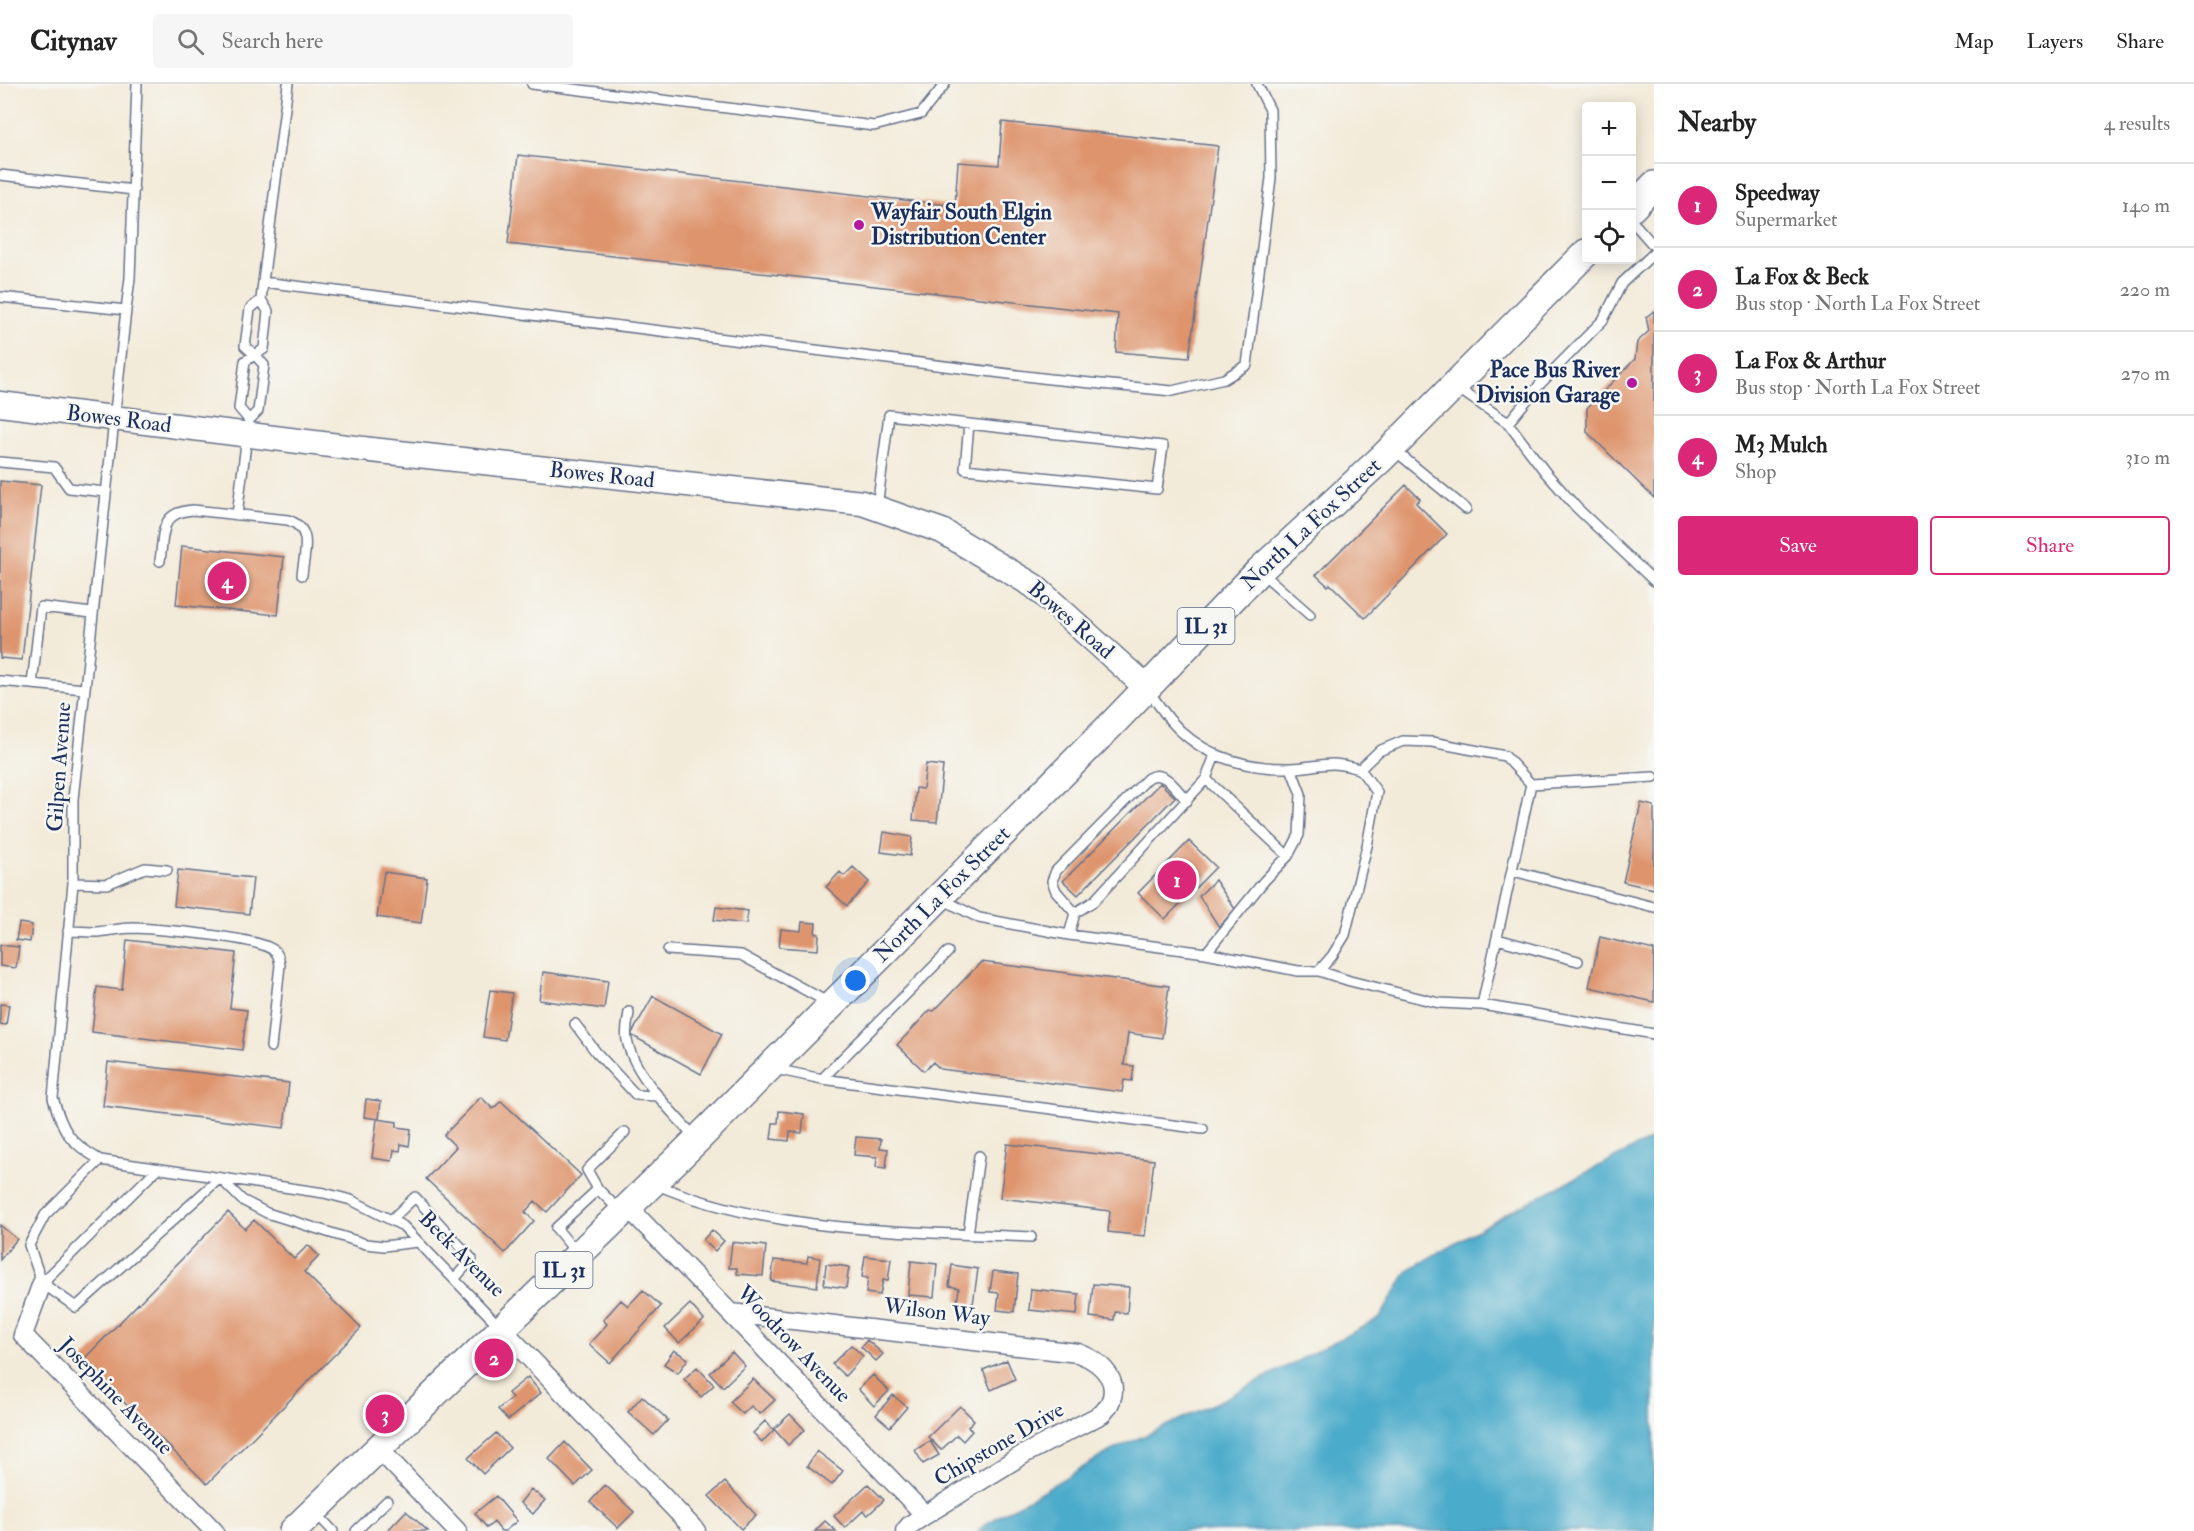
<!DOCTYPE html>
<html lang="en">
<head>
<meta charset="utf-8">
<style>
	body { margin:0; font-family:"IM FELL Double Pica",serif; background:#f6f6f6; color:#222 }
	.controls { position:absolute; right:18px; top:18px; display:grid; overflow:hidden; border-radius:6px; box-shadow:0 3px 15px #0003 }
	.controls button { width:54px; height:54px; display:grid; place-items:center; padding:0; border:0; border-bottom:2px solid #e0e0e0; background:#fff; color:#222; font:30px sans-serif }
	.you { position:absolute; left:856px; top:897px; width:21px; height:21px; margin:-15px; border:4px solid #fff; border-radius:50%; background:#1a73e8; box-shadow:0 0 0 9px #1a73e833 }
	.badge { display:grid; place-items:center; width:39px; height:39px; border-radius:50%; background:#db2777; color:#fff; font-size:20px; font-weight:700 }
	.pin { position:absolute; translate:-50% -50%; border:3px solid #fff; box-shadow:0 2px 6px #0006 }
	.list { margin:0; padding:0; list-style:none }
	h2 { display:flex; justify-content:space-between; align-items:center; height:78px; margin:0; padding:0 24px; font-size:26px }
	h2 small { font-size:20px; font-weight:400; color:#767676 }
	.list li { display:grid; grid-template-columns:39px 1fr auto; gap:18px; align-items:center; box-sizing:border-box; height:84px; padding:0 24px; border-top:2px solid #e0e0e0 }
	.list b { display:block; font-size:22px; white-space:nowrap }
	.list p { margin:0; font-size:20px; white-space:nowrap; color:#767676 }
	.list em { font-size:20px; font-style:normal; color:#767676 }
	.actions { display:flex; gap:12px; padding:18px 24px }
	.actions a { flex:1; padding:14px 0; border:2px solid #db2777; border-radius:6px; text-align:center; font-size:21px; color:#db2777 }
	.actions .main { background:#db2777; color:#fff }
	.icon { flex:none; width:33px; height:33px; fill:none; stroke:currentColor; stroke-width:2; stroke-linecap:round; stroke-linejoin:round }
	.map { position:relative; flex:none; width:1654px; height:1447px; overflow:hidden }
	header { display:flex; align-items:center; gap:36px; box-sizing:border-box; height:84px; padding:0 30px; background:#fff; border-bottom:2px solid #e0e0e0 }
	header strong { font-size:28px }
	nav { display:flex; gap:33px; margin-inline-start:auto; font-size:21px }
	.search { width:420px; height:54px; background:#f6f6f6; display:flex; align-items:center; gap:15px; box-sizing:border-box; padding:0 21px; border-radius:6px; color:#767676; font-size:22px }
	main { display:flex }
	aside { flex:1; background:#fff }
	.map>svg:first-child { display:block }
	.water { fill:#4cabca; stroke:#346d94; stroke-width:1.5 }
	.building { fill:#de956e }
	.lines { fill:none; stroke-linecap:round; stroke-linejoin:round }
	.lane-casing { stroke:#677189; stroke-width:12 }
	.street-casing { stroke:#677189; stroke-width:21 }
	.secondary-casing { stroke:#677189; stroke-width:27 }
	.primary-casing { stroke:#677189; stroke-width:30 }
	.lane { stroke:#fff; stroke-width:9 }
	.street { stroke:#fff; stroke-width:18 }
	.secondary { stroke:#fff; stroke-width:24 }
	.primary { stroke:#fff; stroke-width:27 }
	.poi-dot { fill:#b5179e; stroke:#f6f6f2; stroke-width:2 }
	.labels { text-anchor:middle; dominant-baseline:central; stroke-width:5; stroke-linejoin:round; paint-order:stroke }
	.shield { fill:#f6f6f2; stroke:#5d6b8a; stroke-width:1.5 }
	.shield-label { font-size:21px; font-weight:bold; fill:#1b2f5e }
	.poi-label { font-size:22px; font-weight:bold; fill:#1b2f5e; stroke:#f6f6f2; text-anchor:start }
	.street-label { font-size:22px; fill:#1b2f5e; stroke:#f6f6f2 }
</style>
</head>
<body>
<header>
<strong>Citynav</strong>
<div class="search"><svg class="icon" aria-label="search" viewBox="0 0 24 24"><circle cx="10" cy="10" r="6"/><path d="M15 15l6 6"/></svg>Search here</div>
<nav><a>Map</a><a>Layers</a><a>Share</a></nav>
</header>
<main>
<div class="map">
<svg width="1654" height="1447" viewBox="0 0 1654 1447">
	<rect width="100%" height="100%" fill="#f6f6f2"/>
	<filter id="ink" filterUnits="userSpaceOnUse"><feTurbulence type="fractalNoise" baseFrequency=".0167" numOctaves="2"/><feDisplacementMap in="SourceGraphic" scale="12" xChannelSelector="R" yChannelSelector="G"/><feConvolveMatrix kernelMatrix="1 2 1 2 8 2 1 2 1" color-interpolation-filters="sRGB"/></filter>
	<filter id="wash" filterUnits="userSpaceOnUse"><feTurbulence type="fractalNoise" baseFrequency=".008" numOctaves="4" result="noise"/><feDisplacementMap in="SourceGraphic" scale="24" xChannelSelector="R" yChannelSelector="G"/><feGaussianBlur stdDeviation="1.35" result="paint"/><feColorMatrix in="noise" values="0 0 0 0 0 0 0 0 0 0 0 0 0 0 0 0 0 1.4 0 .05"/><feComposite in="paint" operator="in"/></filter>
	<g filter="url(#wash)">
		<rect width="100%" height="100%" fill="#f3ebd9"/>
		<path class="water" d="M1654 1054V1447H978L987 1439 1111 1367 1218 1318 1380 1234 1408 1186 1509 1128Z"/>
		<g id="blocks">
			<path class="building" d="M1002 38 1218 62 1189 274 1116 268 1118 230 508 160 518 71 955 122 958 78 999 81Z
				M1654 227V414L1587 348V324L1635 275 1637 258 1649 247 1646 233Z
				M0 397 41 401 22 576 0 574Z
				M1406 401 1420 415 1416 419 1447 450 1365 534 1330 500 1328 502 1316 491Z
				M182 462 284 473 278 531 176 521Z
				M926 680 943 682 937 738 913 736 916 704 923 705Z
				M1160 699 1175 713 1078 811 1063 797Z
				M1641 719 1654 722V805L1623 798Z
				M884 748 912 753 910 772 881 768Z
				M1189 757 1216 783 1165 835 1138 809Z
				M853 783 869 798 847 822 826 803 840 788 844 792Z
				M178 786 253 794 249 830 174 822Z
				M384 788 427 794 421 839 377 833Z
				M1215 796 1235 825 1219 843 1199 812Z
				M716 823 748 827 746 840 714 836Z
				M802 838 816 839 815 849 819 850 818 866 779 863 781 845 801 847Z
				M19 839 32 841 30 858 16 856Z
				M1600 853 1654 866V918L1589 903Z
				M127 856 236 869 230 924 247 926 242 966 92 948 97 903 122 906Z
				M0 861 19 863 16 884 0 882Z
				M981 878 1169 902 1162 954 1128 949 1124 981 1134 982 1132 997 1124 996 1122 1008 940 985 933 978 924 987 897 961 930 926 934 927Z
				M543 888 608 897 604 925 539 916Z
				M490 906 512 909 505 956 483 953Z
				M653 912 722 950 701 990 631 951Z
				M0 920 9 921 6 941 0 940Z
				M108 978 289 999 284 1044 103 1022Z
				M481 1013 493 1025 501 1017 581 1091 547 1128 535 1117 525 1128 534 1137 505 1169 426 1095 456 1063 444 1051Z
				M366 1015 381 1017 379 1035 364 1033Z
				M779 1027 804 1030 802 1049 790 1048 789 1057 771 1055 773 1039H778Z
				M377 1035 397 1038V1043L411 1045 409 1062 401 1060 400 1067 394 1066 392 1077 372 1074Z
				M856 1053 881 1055 880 1064 888 1065 886 1084 876 1083 877 1073 854 1071Z
				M1007 1060 1154 1076 1145 1152 1108 1148 1110 1127 1000 1114Z
				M228 1128 245 1145 254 1136 294 1175 308 1161 319 1172 304 1188 361 1244 207 1400 82 1277Z
				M0 1141 17 1155 0 1176Z
				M712 1146 724 1157 715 1167 703 1156Z
				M732 1158 766 1162 763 1192 737 1190V1184H729Z
				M808 1172 820 1174 817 1203 771 1197 774 1176 807 1179Z
				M865 1172 891 1175 888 1197 883 1196 880 1211 866 1209 868 1194 862 1193Z
				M911 1177 937 1180 934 1213 908 1211Z
				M826 1180 849 1183 846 1204 824 1201Z
				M952 1181 978 1185 973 1220 957 1218 959 1204 949 1202Z
				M993 1187 1018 1190 1014 1228 997 1226 999 1209 990 1208Z
				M1093 1200 1129 1203 1127 1229 1115 1228 1114 1236 1090 1233Z
				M1031 1205 1079 1210 1077 1231 1029 1226Z
				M643 1206 661 1222 610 1279 589 1260 607 1240 603 1236 621 1216 628 1222Z
				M690 1220 704 1236 679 1259 665 1244Z
				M867 1256 883 1270 876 1277 861 1263Z
				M851 1261 863 1272 845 1292 832 1280Z
				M674 1266 688 1275 678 1289 664 1280Z
				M732 1268 745 1282 723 1303 710 1289Z
				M1007 1276 1015 1295 991 1306 983 1286Z
				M697 1283 714 1301 701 1313 684 1295Z
				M873 1291 889 1307 874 1322 858 1305Z
				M528 1293 541 1309 508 1336 498 1325 512 1314 508 1309Z
				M753 1295 775 1316 760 1330 751 1322 743 1330 730 1318Z
				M893 1311 907 1323 890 1343 876 1331Z
				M642 1312 668 1336 654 1351 628 1328Z
				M960 1322 974 1336 968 1343 972 1347 963 1357 957 1351 941 1366 928 1353Z
				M790 1330 805 1346 788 1361 774 1345Z
				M765 1337 774 1346 762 1358 753 1349Z
				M496 1349 510 1364 483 1390 468 1374Z
				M930 1357 939 1371 923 1380 915 1366Z
				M565 1358 592 1386 575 1402 549 1375Z
				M817 1367 843 1387 832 1401 807 1382Z
				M725 1398 756 1431 741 1445 709 1412Z
				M868 1400 884 1416 868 1431 863 1427 845 1444 834 1432Z
				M605 1401 634 1428 618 1444 590 1418Z
				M531 1405 545 1416 533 1430 520 1419Z
				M496 1412 517 1437 505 1447H501L494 1438 487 1444 475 1429Z
				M406 1427 428 1447H387Z
				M825 1437 836 1447H815Z"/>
		</g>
	</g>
	<g filter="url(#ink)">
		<use href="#blocks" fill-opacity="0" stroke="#677189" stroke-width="1.5"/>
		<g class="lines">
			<g class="lane-casing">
				<path id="lane" d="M532 0 874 42 921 30 945 0
					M0 91 134 106
					M1632 137 1654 162
					M263 198 288 0
					M0 213 126 226 73 715V799L53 1014C63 1048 69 1058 100 1076L324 1109 351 1116 403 1142 501 1244
					M261 216 263 198 1050 295 1172 307 1224 295 1247 281 1271 94 1270 26 1257 0
					M261 216 268 227 264 265 255 271 245 262 250 225Z
					M126 226 130 194 137 0
					M1456 303 1508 339 1541 299 1603 236 1622 199 1654 169
					M1508 339 1546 389 1577 424 1654 497
					M1393 365 1466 425
					M0 378 54 383 69 404 105 408
					M877 424 889 331 1163 362 1157 405 965 385 969 340
					M237 431 249 336 258 327 264 281 255 271 245 277 239 324 249 336
					M160 477C164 450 159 428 193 426L288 436C314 445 304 469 302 491
					M1261 488 1310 531
					M0 597 84 605
					M32 600 41 523 92 529
					M1360 685 1379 667 1403 657 1432 658 1505 672 1531 700 1482 921
					M1206 695 1288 772
					M1531 700 1654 693
					M1513 787 1654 823
					M73 799 107 800 145 784 167 786
					M942 815 979 834 1069 851 1206 869 1298 887H1319L1332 872 1345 851 1367 762 1377 708 1360 685C1351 683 1342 680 1333 680 1319 680 1305 684 1291 684 1245 685 1201 672 1170 636 1162 626 1155 616 1148 606
					M1075 829 1056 807 1052 797 1056 787 1148 694C1164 684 1177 706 1187 717
					M68 847C77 847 87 848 96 848 109 847 121 844 133 844 160 845 253 853 272 865 278 869 279 874 280 881L271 963
					M1069 851 1075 829 1094 817 1206 695 1215 671
					M1497 855 1578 877
					M668 866 741 871 829 919
					M1206 869 1264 797 1288 772 1299 751 1301 710 1291 684
					M1319 887 1350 897 1439 919 1482 921 1654 950
					M629 928C628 937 625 947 627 956 633 989 673 1030 696 1054
					M575 940 596 968 636 1011 659 1012
					M775 985 822 995 1203 1045
					M822 995 948 868
					M100 1076 45 1131 29 1161 42 1199 76 1223 220 1094 242 1116 267 1129 366 1160 384 1162 418 1158
					M655 1100C772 1150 907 1147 1031 1153
					M621 1128 598 1105 587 1086 625 1048
					M391 1136 415 1113 472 1175 454 1195
					M968 1150 979 1072
					M576 1168 556 1144 598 1105
					M42 1199 157 1085
					M316 1429 333 1447
					M356 1447 387 1417"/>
			</g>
			<g class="street-casing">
				<path id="street" d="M628 1123 925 1431
					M42 1199 23 1251 214 1447
					M731 1229 1078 1269C1105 1279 1127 1303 1102 1330L1024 1370 925 1431 910 1441 905 1447
					M503 1246 696 1447
					M379 1365 457 1447"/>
			</g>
			<g class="secondary-casing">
				<path id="secondary" d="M0 320 371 366 862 419 942 447 1034 502 1147 604"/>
			</g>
			<g class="primary-casing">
				<path id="primary" d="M1632 124 1654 101
					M293 1447 697 1056 1115 637 1259 487 1382 374 1586 169"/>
			</g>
			<use href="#lane" class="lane"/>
			<use href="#street" class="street"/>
			<use href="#secondary" class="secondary"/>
			<use href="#primary" class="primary"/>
		</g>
	</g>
	<g class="poi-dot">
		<circle cx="859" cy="141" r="6"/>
		<circle cx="1632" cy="299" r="6"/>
	</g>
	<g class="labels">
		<g class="shield">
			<rect x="1177.5" y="524" width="57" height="36" rx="4.5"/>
			<rect x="535.5" y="1168" width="57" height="36" rx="4.5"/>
		</g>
		<g class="shield-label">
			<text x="1206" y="542">IL 31</text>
			<text x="564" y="1186">IL 31</text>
		</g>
		<g class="poi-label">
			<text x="871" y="128">Wayfair South Elgin<tspan x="871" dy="25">Distribution Center</tspan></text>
			<text x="1620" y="286" text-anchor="end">Pace Bus River<tspan x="1620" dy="25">Division Garage</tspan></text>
		</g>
		<g class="street-label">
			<text transform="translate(119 335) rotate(7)">Bowes Road</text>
			<text transform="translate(602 391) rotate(6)">Bowes Road</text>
			<text transform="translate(1311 440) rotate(-43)">North La Fox Street</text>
			<text transform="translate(1071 536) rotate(41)">Bowes Road</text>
			<text transform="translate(59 683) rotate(-86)">Gilpen Avenue</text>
			<text transform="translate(942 810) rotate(-45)">North La Fox Street</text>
			<text transform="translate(462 1170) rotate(45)">Beck Avenue</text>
			<text transform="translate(937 1228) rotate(7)">Wilson Way</text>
			<text transform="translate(794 1260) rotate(46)">Woodrow Avenue</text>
			<text transform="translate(116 1312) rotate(46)">Josephine Avenue</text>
			<text transform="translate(999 1360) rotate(-30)">Chipstone Drive</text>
		</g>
	</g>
</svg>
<div class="controls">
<button>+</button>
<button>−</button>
<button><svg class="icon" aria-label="locate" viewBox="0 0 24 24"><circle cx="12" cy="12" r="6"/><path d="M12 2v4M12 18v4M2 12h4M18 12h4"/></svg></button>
</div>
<div class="you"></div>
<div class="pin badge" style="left:1177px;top:796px">1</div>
<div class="pin badge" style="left:494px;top:1274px">2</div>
<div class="pin badge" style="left:385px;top:1330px">3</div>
<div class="pin badge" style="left:227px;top:497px">4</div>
</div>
<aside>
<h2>Nearby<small>4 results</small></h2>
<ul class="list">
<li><span class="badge">1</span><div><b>Speedway</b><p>Supermarket</p></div><em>140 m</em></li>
<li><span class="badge">2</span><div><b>La Fox &amp; Beck</b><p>Bus stop · North La Fox Street</p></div><em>220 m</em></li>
<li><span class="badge">3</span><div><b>La Fox &amp; Arthur</b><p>Bus stop · North La Fox Street</p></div><em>270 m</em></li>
<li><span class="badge">4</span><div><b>M3 Mulch</b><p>Shop</p></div><em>310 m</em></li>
</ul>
<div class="actions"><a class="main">Save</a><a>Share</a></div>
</aside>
</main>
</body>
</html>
